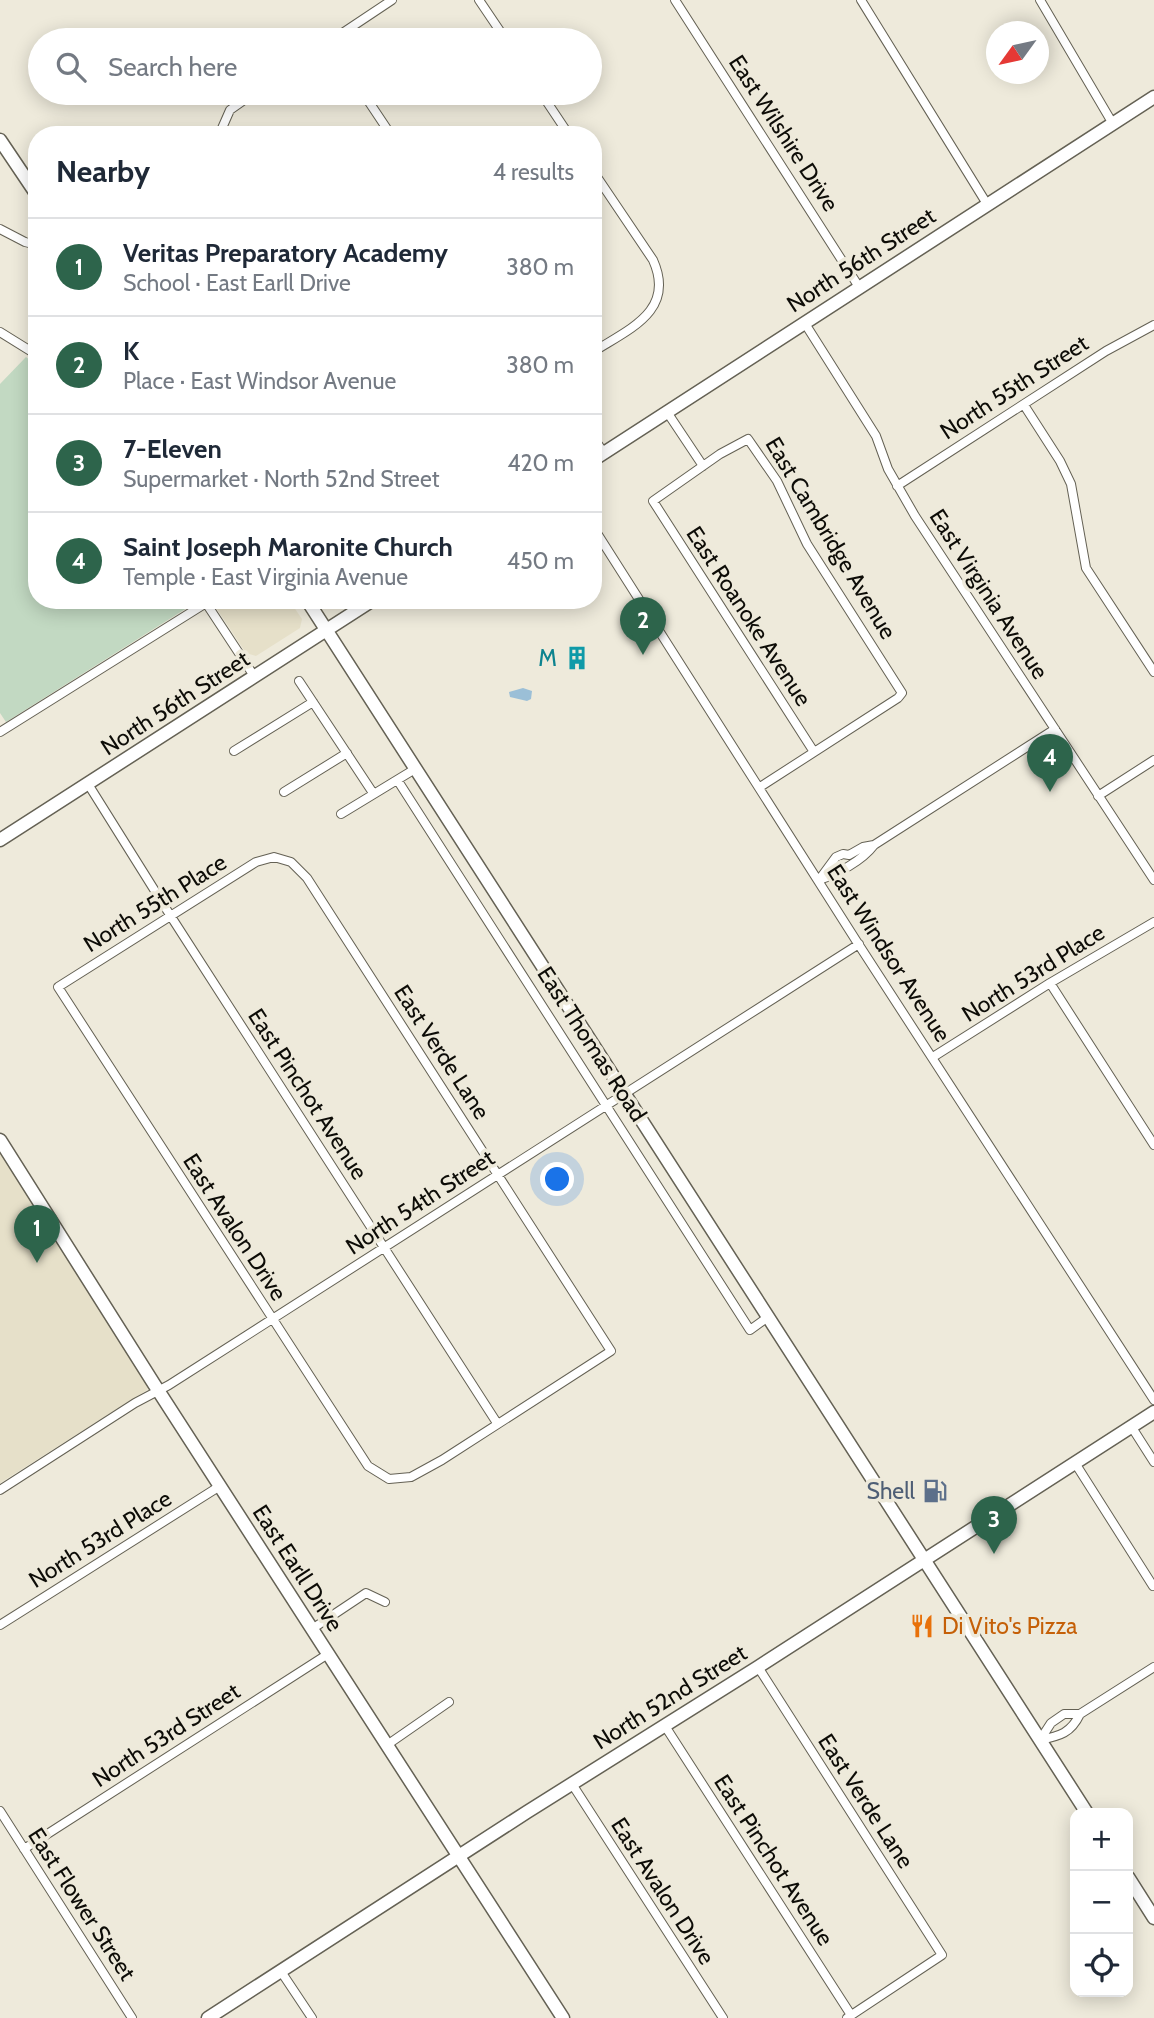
<!DOCTYPE html>
<html lang="en">
<head>
<meta charset="utf-8">
<style>
	body { margin:0; font-family:Cabin,sans-serif; background:#f6f6f7; color:#1f2937 }
	.controls { position:absolute; right:21px; bottom:21px; display:grid; overflow:hidden; border-radius:14px; box-shadow:0 4px 18px #0003 }
	.controls button { width:63px; height:63px; display:grid; place-items:center; padding:0; border:0; border-bottom:2px solid #e0e1e3; background:#fff; color:#1f2937; font:35px sans-serif }
	.compass { position:absolute; left:986px; top:21px; width:63px; height:63px; border-radius:50%; background:#fff; box-shadow:0 4px 18px #0003; rotate:237deg }
	.you { position:absolute; left:558px; top:1180px; width:24px; height:24px; margin:-18px; border:5px solid #fff; border-radius:50%; background:#1a73e8; box-shadow:0 0 0 10px #1a73e833 }
	.badge { display:grid; place-items:center; width:46px; height:46px; border-radius:50%; background:#2d644b; color:#fff; font-size:23px; font-weight:700 }
	.pin { position:absolute; translate:-50% -58px; filter:drop-shadow(0 2px 4px #0008) }
	.pin::after { content:''; position:absolute; top:37px; width:24px; height:21px; background:inherit; clip-path:polygon(0 0,100% 0,50% 100%) }
	.list { margin:0; padding:0; list-style:none }
	h2 { display:flex; justify-content:space-between; align-items:center; height:91px; margin:0; padding:0 28px; font-size:30px }
	h2 small { font-size:23px; font-weight:400; color:#747a83 }
	.list li { display:grid; grid-template-columns:46px 1fr auto; gap:21px; align-items:center; box-sizing:border-box; height:98px; padding:0 28px; border-top:2px solid #e0e1e3 }
	.list b { display:block; font-size:26px; white-space:nowrap }
	.list p { margin:0; font-size:23px; white-space:nowrap; color:#747a83 }
	.list em { font-size:23px; font-style:normal; color:#747a83 }
	.icon { flex:none; width:38px; height:38px; fill:none; stroke:currentColor; stroke-width:2; stroke-linecap:round; stroke-linejoin:round }
	.map { position:relative; flex:none; width:1154px; height:2018px; overflow:hidden }
	.search { position:absolute; background:#fff; box-shadow:0 4px 18px #0003; left:28px; top:28px; width:574px; height:77px; display:flex; align-items:center; gap:18px; box-sizing:border-box; padding:0 24px; border-radius:38px; color:#747a83; font-size:26px }
	.panel { position:absolute; background:#fff; box-shadow:0 4px 18px #0003; left:28px; top:126px; width:574px; height:483px; border-radius:28px }
	.map>svg:first-child { display:block }
	.built { fill:#e6e0c9 }
	.green { fill:#c2d9c2 }
	.water { fill:#9bbfd7 }
	.lines { fill:none; stroke-linecap:round; stroke-linejoin:round }
	.street-casing { stroke:#646154; stroke-width:10 }
	.secondary-casing { stroke:#646154; stroke-width:15 }
	.street { stroke:#fff; stroke-width:8 }
	.secondary { stroke:#fff; stroke-width:12 }
	.labels { text-anchor:middle; dominant-baseline:central; stroke-width:7; stroke-linejoin:round; paint-order:stroke }
	.street-label { font-size:23px; fill:#0d0c07; stroke:#eeeadb }
	.culture-label { font-size:23px; fill:#0d838f; stroke:#eeeadb; text-anchor:end }
	.service-label { font-size:23px; fill:#4e5e75; stroke:#eeeadb; text-anchor:end }
	.food-label { font-size:23px; fill:#c56008; stroke:#eeeadb; text-anchor:start }
</style>
</head>
<body>
<div class="map">
<svg width="1154" height="2018" viewBox="0 0 1154 2018">
	<rect width="100%" height="100%" fill="#eeeadb"/>
	<path class="built" d="M211 600H289L302 619 300 628 256 656 246 653Z
		M0 1147 150 1383 147 1390 0 1483Z"/>
	<path class="green" d="M26 357 37 366V600L198 601 6 722 0 713V384Z"/>
	<path class="water" d="M523 688 532 691 531 699 527 701 510 697 509 692Z"/>
	<g class="lines">
		<g class="street-casing">
			<path id="street" d="M479 0 506 40
				M675 0 859 287
				M861 0 987 204
				M1040 0 1113 124
				M332 40 392 0
				M363 93 391 135
				M541 93 569 135
				M219 135 230 110 254 93
				M593 171 653 260C676 311 629 329 593 352
				M0 229 25 242 37 245
				M804 322 876 436 888 469 915 516 1154 880
				M0 332 37 355
				M1024 405 1060 461 1071 484 1086 568 1154 672
				M667 412 703 466
				M593 437 604 453
				M897 486 1106 351 1154 325
				M593 527 857 942 1154 1400
				M204 600 254 676
				M299 681 373 793
				M0 732 206 603
				M234 751 313 702
				M398 781 750 1330 768 1317
				M88 784 170 915 497 1423
				M760 787 898 698 902 693 807 544 777 481 748 439 720 454 653 501 814 752
				M284 792 347 753
				M1098 796 1154 760
				M341 814 415 769
				M274 857 291 862 307 878 611 1351 442 1460 411 1477 389 1479 368 1466 58 987 256 862Z
				M819 880C837 874 862 861 874 845L1055 729
				M819 880 836 857 843 854 849 855 863 847 874 845
				M1050 983 1154 1145
				M933 1057 1050 983 1154 922
				M1131 1426 1154 1462
				M1075 1463 1153 1586
				M0 1490 135 1403 169 1385 859 944
				M0 1625 220 1486
				M312 1629 366 1593 385 1602
				M758 1667 942 1955 847 2018
				M665 1726 851 2015
				M1040 1740 1051 1723 1064 1714H1080L1154 1667
				M1040 1740C1060 1736 1071 1733 1080 1714
				M387 1745 449 1702
				M572 1784 723 2018
				M0 1811 132 2018
				M24 1849 328 1654
				M280 1970 312 2018"/>
		</g>
		<g class="secondary-casing">
			<path id="secondary" d="M0 140 37 195
				M593 460 1154 97
				M307 600 1087 1813
				M0 840 373 600
				M0 1140 154 1384 563 2018
				M1128 1877 1154 1918
				M208 2018 527 1812 758 1667 1154 1412"/>
		</g>
		<use href="#street" class="street"/>
		<use href="#secondary" class="secondary"/>
	</g>
	<defs>
		<g id="building-bare" transform="scale(1.89)"><path d="M-4-6H4V6H1V3H-1V6H-4ZM-2.5-4.3h1.7v1.8h-1.7ZM.8-4.3h1.7v1.8H.8ZM-2.5-1h1.7V.8h-1.7ZM.8-1h1.7V.8H.8Z" fill="#0f9aa8" stroke="#eeeadb" stroke-width="2.5" paint-order="stroke"/></g>
		<g id="fuel-bare" transform="scale(1.89)"><path d="M-5.5-6h7V0h2V4h1.3V-2.5L3-4.5l.8-.8L6-3V5H2.5V1h-1V6h-7ZM-4.2-4.7v3.2H.2V-4.7Z" fill="#5c6f8a" stroke="#eeeadb" stroke-width="2.5" paint-order="stroke"/></g>
		<g id="restaurant-bare" transform="scale(1.89)"><path d="M-5-6h1v4h1v-4h1v4h1v-4h1v5L-1.5 .5V6h-2V.5L-5-1ZM5-6V6H3V1.5H1.5Q1.5-4 5-6Z" fill="#e8710a" stroke="#eeeadb" stroke-width="2.5" paint-order="stroke"/></g>
	</defs>
	<g fill-rule="evenodd">
		<use href="#building-bare" x="577" y="658"/>
		<use href="#fuel-bare" x="935" y="1491"/>
		<use href="#restaurant-bare" x="922" y="1626"/>
	</g>
	<g class="labels">
		<g class="street-label">
			<text transform="translate(784 133) rotate(57)">East Wilshire Drive</text>
			<text transform="translate(861 260) rotate(-33)">North 56th Street</text>
			<text transform="translate(1014 387) rotate(-33)">North 55th Street</text>
			<text transform="translate(831 538) rotate(59)">East Cambridge Avenue</text>
			<text transform="translate(989 594) rotate(57)">East Virginia Avenue</text>
			<text transform="translate(749 616) rotate(57)">East Roanoke Avenue</text>
			<text transform="translate(175 703) rotate(-33)">North 56th Street</text>
			<text transform="translate(155 903) rotate(-32)">North 55th Place</text>
			<text transform="translate(889 953) rotate(57)">East Windsor Avenue</text>
			<text transform="translate(1033 973) rotate(-32)">North 53rd Place</text>
			<text transform="translate(592 1044) rotate(57)">East Thomas Road</text>
			<text transform="translate(442 1052) rotate(57)">East Verde Lane</text>
			<text transform="translate(308 1094) rotate(57)">East Pinchot Avenue</text>
			<text transform="translate(420 1202) rotate(-33)">North 54th Street</text>
			<text transform="translate(235 1227) rotate(57)">East Avalon Drive</text>
			<text transform="translate(100 1539) rotate(-32)">North 53rd Place</text>
			<text transform="translate(298 1568) rotate(57)">East Earll Drive</text>
			<text transform="translate(670 1697) rotate(-32)">North 52nd Street</text>
			<text transform="translate(166 1735) rotate(-33)">North 53rd Street</text>
			<text transform="translate(866 1801) rotate(57)">East Verde Lane</text>
			<text transform="translate(774 1860) rotate(57)">East Pinchot Avenue</text>
			<text transform="translate(663 1891) rotate(57)">East Avalon Drive</text>
			<text transform="translate(82 1904) rotate(57)">East Flower Street</text>
		</g>
		<g class="culture-label">
			<text x="557" y="658">M</text>
		</g>
		<g class="service-label">
			<text x="915" y="1491">Shell</text>
		</g>
		<g class="food-label">
			<text x="942" y="1626">Di Vito's Pizza</text>
		</g>
	</g>
</svg>
<div class="controls">
<button>+</button>
<button>−</button>
<button><svg class="icon" aria-label="locate" viewBox="0 0 24 24"><circle cx="12" cy="12" r="6"/><path d="M12 2v4M12 18v4M2 12h4M18 12h4"/></svg></button>
</div>
<svg class="compass" viewBox="-18 -18 36 36"><path d="M0-13l5 13h-10z" fill="#e53935"/><path d="M0 13l5-13h-10z" fill="#747a83"/></svg>
<div class="you"></div>
<div class="pin badge" style="left:37px;top:1263px">1</div>
<div class="pin badge" style="left:643px;top:655px">2</div>
<div class="pin badge" style="left:994px;top:1554px">3</div>
<div class="pin badge" style="left:1050px;top:792px">4</div>
<div class="search"><svg class="icon" aria-label="search" viewBox="0 0 24 24"><circle cx="10" cy="10" r="6"/><path d="M15 15l6 6"/></svg>Search here</div>
<section class="panel">
<h2>Nearby<small>4 results</small></h2>
<ul class="list">
<li><span class="badge">1</span><div><b>Veritas Preparatory Academy</b><p>School · East Earll Drive</p></div><em>380 m</em></li>
<li><span class="badge">2</span><div><b>K</b><p>Place · East Windsor Avenue</p></div><em>380 m</em></li>
<li><span class="badge">3</span><div><b>7-Eleven</b><p>Supermarket · North 52nd Street</p></div><em>420 m</em></li>
<li><span class="badge">4</span><div><b>Saint Joseph Maronite Church</b><p>Temple · East Virginia Avenue</p></div><em>450 m</em></li>
</ul>
</section>
</div>
</body>
</html>
